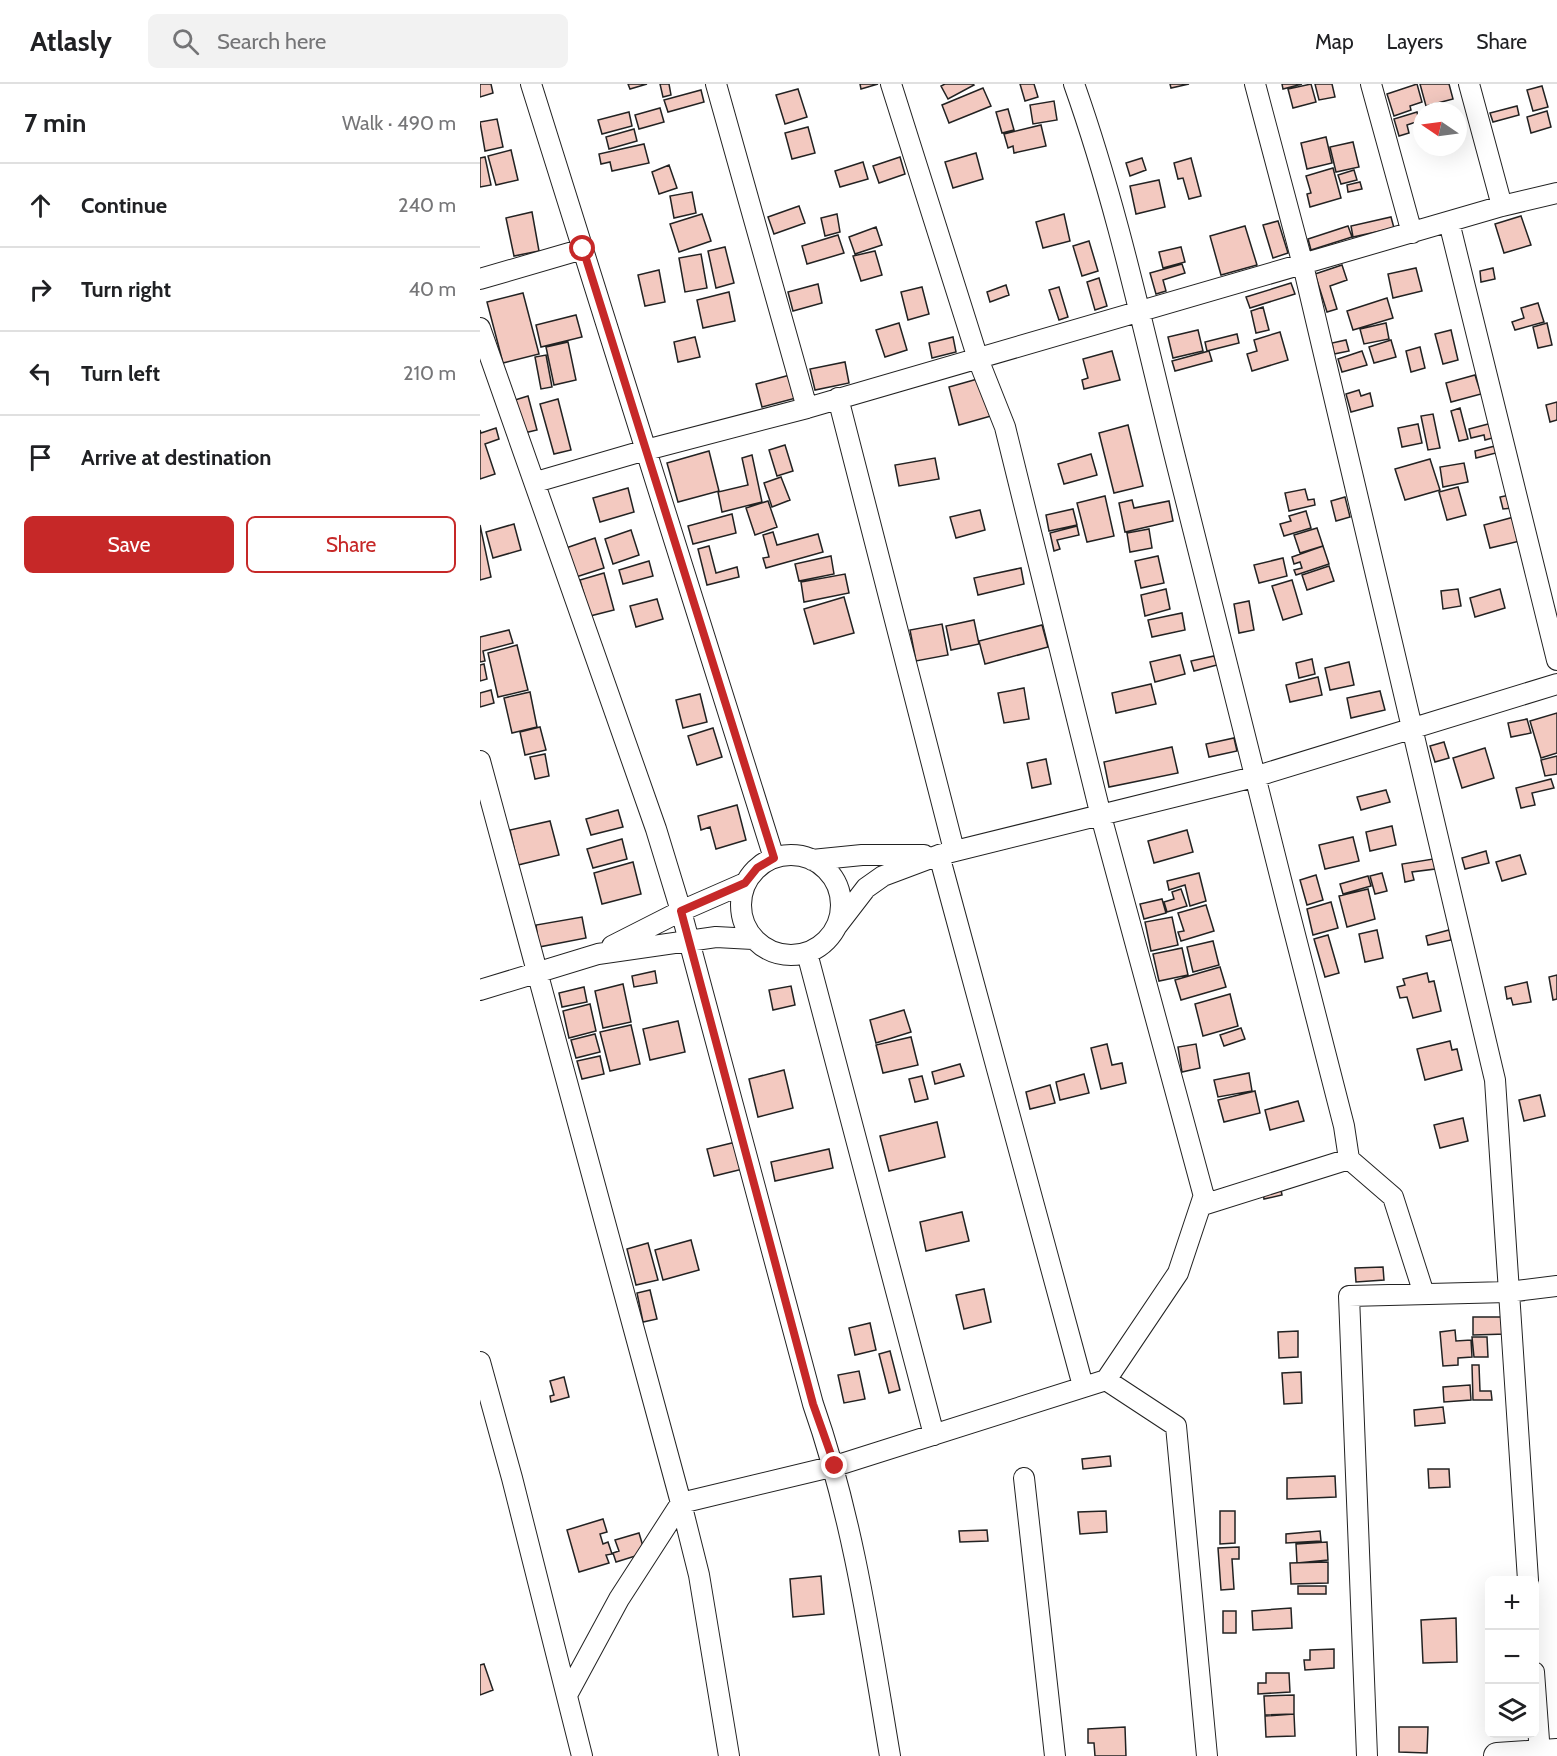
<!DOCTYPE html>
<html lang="en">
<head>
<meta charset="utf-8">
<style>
	body { margin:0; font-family:Cabin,sans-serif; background:#f2f2f2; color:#202124 }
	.controls { position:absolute; right:18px; bottom:18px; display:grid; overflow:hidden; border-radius:9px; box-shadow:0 6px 24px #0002 }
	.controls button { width:54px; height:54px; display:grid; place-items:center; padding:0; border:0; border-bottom:2px solid #e0e0e0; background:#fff; color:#202124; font:30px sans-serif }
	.compass { position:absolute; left:933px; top:18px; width:54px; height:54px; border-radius:50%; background:#fff; box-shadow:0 6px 24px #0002; rotate:283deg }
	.stop { position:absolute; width:18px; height:18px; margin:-14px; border:4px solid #c62828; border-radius:50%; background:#fff }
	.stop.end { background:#c62828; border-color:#fff; box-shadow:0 2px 6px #0008 }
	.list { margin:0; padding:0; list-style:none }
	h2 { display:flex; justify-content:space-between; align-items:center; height:78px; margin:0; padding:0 24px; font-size:26px }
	h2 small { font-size:20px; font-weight:400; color:#757577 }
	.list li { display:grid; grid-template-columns:39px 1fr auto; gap:18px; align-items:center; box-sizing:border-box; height:84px; padding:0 24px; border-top:2px solid #e0e0e0 }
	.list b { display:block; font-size:22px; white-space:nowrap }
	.list em { font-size:20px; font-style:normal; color:#757577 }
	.actions { display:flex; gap:12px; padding:18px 24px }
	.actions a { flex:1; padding:14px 0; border:2px solid #c62828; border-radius:9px; text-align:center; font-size:21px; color:#c62828 }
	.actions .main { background:#c62828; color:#fff }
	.icon { flex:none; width:33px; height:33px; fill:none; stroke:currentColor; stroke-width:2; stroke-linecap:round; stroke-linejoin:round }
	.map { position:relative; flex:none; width:1077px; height:1672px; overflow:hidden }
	header { display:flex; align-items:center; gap:36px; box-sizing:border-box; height:84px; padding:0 30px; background:#fff; border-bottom:2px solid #e0e0e0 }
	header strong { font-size:28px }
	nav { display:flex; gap:33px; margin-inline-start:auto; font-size:21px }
	.search { width:420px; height:54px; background:#f2f2f2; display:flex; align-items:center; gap:15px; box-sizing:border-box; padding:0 21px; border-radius:9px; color:#757577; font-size:22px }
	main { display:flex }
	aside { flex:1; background:#fff }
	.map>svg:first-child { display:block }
	.building { fill:#f3c9c0; stroke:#222; stroke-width:1.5 }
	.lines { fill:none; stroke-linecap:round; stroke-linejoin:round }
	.minor-casing { stroke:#222; stroke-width:22 }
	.major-casing { stroke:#222; stroke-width:28 }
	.minor { stroke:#fff; stroke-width:20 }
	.major { stroke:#fff; stroke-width:26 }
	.route { stroke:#c62828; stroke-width:8 }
</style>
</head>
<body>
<header>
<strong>Atlasly</strong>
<div class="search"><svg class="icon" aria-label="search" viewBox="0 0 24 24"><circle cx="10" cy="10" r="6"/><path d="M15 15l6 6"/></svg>Search here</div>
<nav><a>Map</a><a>Layers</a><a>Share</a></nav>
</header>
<main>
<aside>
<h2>7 min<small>Walk · 490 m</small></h2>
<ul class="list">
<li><svg class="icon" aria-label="ahead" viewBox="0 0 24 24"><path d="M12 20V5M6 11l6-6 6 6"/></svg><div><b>Continue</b></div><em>240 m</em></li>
<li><svg class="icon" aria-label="right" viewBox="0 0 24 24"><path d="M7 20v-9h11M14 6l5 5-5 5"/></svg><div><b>Turn right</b></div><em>40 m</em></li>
<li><svg class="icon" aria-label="left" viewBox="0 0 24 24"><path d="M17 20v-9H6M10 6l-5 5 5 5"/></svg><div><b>Turn left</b></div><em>210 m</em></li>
<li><svg class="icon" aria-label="arrive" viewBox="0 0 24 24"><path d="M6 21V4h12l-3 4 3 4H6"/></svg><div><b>Arrive at destination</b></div></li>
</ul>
<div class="actions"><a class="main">Save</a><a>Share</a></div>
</aside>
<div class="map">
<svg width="1077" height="1672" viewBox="0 0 1077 1672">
	<rect width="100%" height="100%" fill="#fff"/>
	<path class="building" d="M0 0H11L13 9 0 13Z
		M148 0H167L150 5Z
		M180 0H189L191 11 183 13Z
		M380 0H398L381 5Z
		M465 0H493L494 1 468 15 461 2Z
		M540 0H554L558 13 545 17Z
		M690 0H709L691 4Z
		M802 0H822L803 5Z
		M831 0 836 18 813 24 808 5Z
		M835 0H852L855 13 839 16Z
		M937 0 942 18 930 22 931 26 914 32 907 10Z
		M940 0H969L973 15 946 22Z
		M1062 2 1068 23 1053 27 1047 6Z
		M503 4 511 22 469 39 462 21Z
		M318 5 327 33 305 40 296 11Z
		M221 6 224 18 188 28 184 16Z
		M574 17 577 36 553 40 550 21Z
		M1037 22 1039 31 1013 38 1010 29Z
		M180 24 184 38 159 45 155 31Z
		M528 25 534 46 522 49 516 28Z
		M1067 27 1071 43 1051 49 1047 33Z
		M149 28 152 42 122 50 118 36Z
		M937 28 939 37 927 41 929 49 919 52 914 35Z
		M17 35 23 63 5 67 0 38Z
		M561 41 566 62 534 69 533 62 528 64 524 50Z
		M328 43 335 69 312 75 305 49Z
		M154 45 157 57 129 65 126 53Z
		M846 53 852 79 827 85 821 59Z
		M873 58 879 83 856 88 850 63Z
		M164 60 169 79 132 87 130 78 121 80 119 70Z
		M31 66 38 96 16 101 8 72Z
		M496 69 503 95 473 104 465 78Z
		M5 73 11 101 0 103V74Z
		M420 73 425 90 399 99 393 82Z
		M662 74 666 86 650 92 646 79Z
		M711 74 721 112 709 115 703 94 698 95 694 79Z
		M383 78 388 95 360 103 355 87Z
		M189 81 197 104 179 110 172 88Z
		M853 84 861 114 830 123 827 110 831 109 826 92Z
		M874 86 877 96 861 100 858 91Z
		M679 96 685 123 656 130 650 102Z
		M880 98 882 105 868 108 867 101Z
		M212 108 216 129 194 134 190 112Z
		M319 122 325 139 294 150 288 133Z
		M52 128 59 167 34 172 26 134Z
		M222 130 231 157 199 168 190 140Z
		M357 130 360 148 345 152 341 134Z
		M584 130 590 157 563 164 556 138Z
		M1041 132 1051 161 1024 169 1015 140Z
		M911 133 914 144 873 153 871 142Z
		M798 137 808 169 793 174 783 141Z
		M765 142 777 181 741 191 730 152Z
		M868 142 872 153 831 166 828 155Z
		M396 143 402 161 375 170 369 153Z
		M358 151 364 169 327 180 322 162Z
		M609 157 618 187 602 192 593 162Z
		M245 163 254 199 236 204 228 167Z
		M701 163 705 178 683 184 679 168Z
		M395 167 402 191 381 197 373 172Z
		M221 170 227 204 205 208 199 174Z
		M702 180 705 189 683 196 686 207 676 210 670 189Z
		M862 181 867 196 850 202 857 225 847 228 835 190Z
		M936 184 942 207 913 214 908 190Z
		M1013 184 1015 195 1001 198 1000 187Z
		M179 186 185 218 165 222 158 191Z
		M619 194 627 222 615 226 607 198Z
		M811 199 815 210 770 224 766 213Z
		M338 200 342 219 313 227 308 208Z
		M526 201 529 211 510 218 507 208Z
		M442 203 449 230 428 236 421 208Z
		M579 203 588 233 579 236 569 206Z
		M249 208 255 237 223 244 217 216Z
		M43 209 59 270 23 279 7 218Z
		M907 214 913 234 873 246 867 227Z
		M1058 219 1064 238 1035 246 1032 238 1044 234 1041 224Z
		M783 223 789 246 776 249 771 227Z
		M96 231 102 253 61 263 56 241Z
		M419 239 427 266 405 273 396 246Z
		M906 239 909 255 884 260 880 245Z
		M1067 239 1072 261 1058 264 1053 243Z
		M718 246 723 267 693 274 688 253Z
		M971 246 978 276 963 280 955 250Z
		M800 248 808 276 772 287 767 270 777 267 774 256Z
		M757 250 759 259 727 267 725 258Z
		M215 253 220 273 198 278 194 258Z
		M473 253 476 268 452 274 449 259Z
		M866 256 869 267 854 270 852 259Z
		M911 256 916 273 894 279 889 263Z
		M88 258 96 296 74 301 66 263Z
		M940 263 945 284 931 288 926 267Z
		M632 267 640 296 604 305 602 296 608 294 603 275Z
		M729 267 732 277 695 287 692 277Z
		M882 267 887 281 862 288 858 275Z
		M66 271 72 303 61 305 55 273Z
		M365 278 369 299 335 306 330 285Z
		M310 291 316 314 282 323 276 300Z
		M995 291 1001 310 971 318 966 299Z
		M501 294 511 332 479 341 469 303Z
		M879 306 881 312 890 309 893 322 871 328 866 310Z
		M48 312 57 346 44 349 35 316Z
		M78 315 91 366 74 370 60 320Z
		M1077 318V336L1070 338 1066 321Z
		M980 324 988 355 979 357 971 327Z
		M953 330 960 364 948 366 941 332Z
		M1012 339 1016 353 1005 356 1004 351 991 354 989 345Z
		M938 340 942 359 922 363 918 344Z
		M648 341 663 402 634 409 619 349Z
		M16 344 19 355 5 360 15 390 0 395V346L1 349Z
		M305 361 313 387 297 392 289 366Z
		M1015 362 1016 369 996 374 995 367Z
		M229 367 239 407 198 418 187 379Z
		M611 370 617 391 584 400 578 380Z
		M272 371 282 418 242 428 238 408 268 401 262 374Z
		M455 374 459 395 419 402 415 381Z
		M950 375 960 406 925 416 915 385Z
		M984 379 988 398 963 403 960 383Z
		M301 393 310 416 292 423 284 399Z
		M978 403 986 431 967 436 959 408Z
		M148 404 154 428 120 438 113 414Z
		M825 405 828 416 834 415 835 421 809 427 805 409Z
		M1030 411 1032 424 1023 425 1020 413Z
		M625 412 634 452 607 458 597 419Z
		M865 413 870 433 856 437 851 417Z
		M652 416 654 424 689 417 693 437 645 448 639 419Z
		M288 417 297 443 275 451 266 424Z
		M593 425 597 441 569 447 566 431Z
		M500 426 505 446 476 454 470 433Z
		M826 427 831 444 804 452 800 440 811 437 809 432Z
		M252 430 256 449 213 460 208 442Z
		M1034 433 1040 457 1010 464 1004 441Z
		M34 440 41 466 13 474 6 448Z
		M0 441 11 493 0 496Z
		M597 442 599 451 577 456 580 465 574 467 570 449Z
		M837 444 843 462 820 469 814 451Z
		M669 445 672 464 650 468 647 449Z
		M151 446 159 471 133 480 125 455Z
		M293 448 297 461 338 450 343 468 286 484 283 474 289 473 283 451Z
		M115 454 124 484 96 493 86 464Z
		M229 462 236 489 257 483 259 493 227 501 218 465Z
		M843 462 849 480 816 491 814 486 822 484 820 478 814 480 812 473Z
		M351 472 354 490 319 497 315 480Z
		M678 472 684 499 661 504 655 477Z
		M803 474 807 492 779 499 774 481Z
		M169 477 173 492 143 500 139 486Z
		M849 482 854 497 827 506 822 491Z
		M541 484 544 500 498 511 494 494Z
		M124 489 134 526 110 532 100 496Z
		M365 490 369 509 324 518 321 498Z
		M812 496 822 530 803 536 792 502Z
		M686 505 690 525 665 532 661 511Z
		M978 505 981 522 963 525 961 507Z
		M1020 505 1025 524 995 533 990 514Z
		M364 513 374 549 334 560 324 525Z
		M177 515 183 535 156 543 150 522Z
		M769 517 774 546 759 549 754 520Z
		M702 529 705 546 672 553 668 536Z
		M494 536 499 560 471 566 466 542Z
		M462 540 468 571 436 577 430 546Z
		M562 541 568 563 505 580 499 557Z
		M29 546 33 559 3 567 5 577 0 578V553Z
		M37 561 48 606 18 613 8 569Z
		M700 571 705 590 675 598 670 578Z
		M734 572 737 581 714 587 711 577Z
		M832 575 835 590 819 594 816 579Z
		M869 578 874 601 850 606 845 584Z
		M4 580 7 595 0 597V581Z
		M838 593 842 611 810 618 806 601Z
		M671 600 676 620 636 629 632 609Z
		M544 604 549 635 524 639 518 609Z
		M11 606 14 619 0 623V609Z
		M900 607 905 626 871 634 867 614Z
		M50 608 57 643 32 649 24 614Z
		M220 610 227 638 203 644 196 616Z
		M1077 629V669L1061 674 1050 637Z
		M1047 635 1051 649 1031 653 1028 639Z
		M60 643 66 666 45 671 40 648Z
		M233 644 242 673 217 681 208 652Z
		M754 654 757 667 729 673 726 660Z
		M964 658 969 674 955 678 950 662Z
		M692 663 698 689 629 703 624 678Z
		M1005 664 1014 694 982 704 973 674Z
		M65 670 69 692 55 695 50 673Z
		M1077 672V690L1065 692 1061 676Z
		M566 675 571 700 552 704 547 679Z
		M1071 695 1074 704 1052 709 1055 721 1041 724 1036 704Z
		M906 706 910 718 881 726 877 713Z
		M257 721 266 756 236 765 230 743 221 746 218 732Z
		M138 726 143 743 111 751 106 735Z
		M70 737 79 771 38 781 30 746Z
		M912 742 916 761 890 767 886 748Z
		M707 746 713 768 674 779 668 757Z
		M873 753 879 777 845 785 839 761Z
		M142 755 147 775 113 784 107 765Z
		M1006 767 1009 779 985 785 982 774Z
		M1040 771 1046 790 1022 797 1016 778Z
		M953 775 955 785 932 788 934 796 925 798 922 780Z
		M153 778 161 810 122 820 114 789Z
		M719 789 726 817 710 822 705 801 689 806 687 797Z
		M902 789 907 807 895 810 890 792Z
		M836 791 843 816 827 821 820 796Z
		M888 792 891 802 863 810 860 800Z
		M701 805 707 822 687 828 684 818 694 815 692 808Z
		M888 805 895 835 867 843 859 812Z
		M682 815 686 829 664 835 660 820Z
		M851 818 858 844 833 851 827 825Z
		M726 821 734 847 701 857 698 848 704 847 698 829Z
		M102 833 106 854 59 863 56 841Z
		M692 833 698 861 671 867 665 838Z
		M897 846 903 874 885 878 879 850Z
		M969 846 971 856 948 861 946 852Z
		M848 851 859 889 845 893 834 855Z
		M733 857 739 881 713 888 707 863Z
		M702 864 708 891 679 897 673 870Z
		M740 883 746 903 701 916 695 896Z
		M175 887 177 899 154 903 152 892Z
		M947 889 949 898 954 897 961 927 933 934 927 913 920 914 917 903 925 901 923 895Z
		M1077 891V915L1073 916 1069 893Z
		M1047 898 1051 918 1033 921 1031 914 1027 915 1025 903Z
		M143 900 151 938 123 944 115 907Z
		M311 902 315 921 293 926 289 906Z
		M104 903 107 918 82 923 79 909Z
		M750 910 758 942 723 952 715 920Z
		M110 920 116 947 89 954 83 927Z
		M424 926 431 948 396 959 390 936Z
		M198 937 205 968 170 976 163 945Z
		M151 941 160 980 130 987 120 948Z
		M761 944 765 955 744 962 740 951Z
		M115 950 120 968 96 974 91 956Z
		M431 953 438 981 403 989 396 961Z
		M970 957 972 966 977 965 982 986 945 996 937 965Z
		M627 960 632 981 642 979 646 999 621 1005 611 964Z
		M716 960 720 984 702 988 698 963Z
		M120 972 124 990 102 995 97 977Z
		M480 980 484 992 455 1000 452 988Z
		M304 986 313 1024 278 1033 269 995Z
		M769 989 772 1007 738 1013 734 996Z
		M604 990 609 1009 580 1016 576 998Z
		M442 992 448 1015 435 1018 429 995Z
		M570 1001 575 1019 550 1025 546 1008Z
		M775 1007 780 1029 744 1038 738 1016Z
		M1060 1011 1065 1032 1044 1037 1039 1016Z
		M818 1017 824 1037 790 1046 785 1026Z
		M983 1034 988 1057 960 1064 954 1041Z
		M457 1038 465 1073 409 1087 400 1052Z
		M256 1058 263 1085 234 1092 227 1065Z
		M349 1065 353 1084 295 1097 291 1078Z
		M798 1091 802 1111 784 1115 781 1094Z
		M482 1128 489 1157 446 1167 440 1138Z
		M211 1156 219 1186 183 1196 175 1166Z
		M168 1159 178 1196 156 1201 147 1165Z
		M903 1183 904 1196 876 1198 875 1184Z
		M504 1205 511 1238 484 1245 476 1211Z
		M170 1206 177 1235 163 1238 157 1209Z
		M993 1233H1026V1250L993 1251Z
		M390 1239 396 1266 375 1271 369 1244Z
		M975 1246 976 1257 991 1256 992 1273 978 1274V1281L963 1282 960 1248Z
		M818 1247V1273L799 1274 798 1248Z
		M992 1253H1007L1008 1273H994Z
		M410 1267 420 1306 409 1309 399 1270Z
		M992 1281H999L1000 1307H1011L1012 1316H993Z
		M379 1287 385 1315 364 1319 358 1291Z
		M821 1288 822 1319 804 1320 802 1289Z
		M84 1293 89 1313 71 1318 70 1312 74 1311 70 1297Z
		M990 1301 991 1316 964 1318 963 1303Z
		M963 1323 965 1339 935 1342 934 1326Z
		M630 1372 631 1382 603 1385 602 1375Z
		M948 1385H969L970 1403 949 1404Z
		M855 1392 856 1413 807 1415V1394Z
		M626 1427 627 1448 600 1450 598 1428Z
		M740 1427H755V1459L740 1460Z
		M123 1435 127 1448 120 1450 123 1460 128 1458 132 1470 126 1471 129 1479 99 1488 87 1446Z
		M507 1446 508 1457 480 1458 479 1447Z
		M840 1447 841 1457 806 1459V1450Z
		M159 1449 165 1469 136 1478 133 1469 139 1467 135 1456Z
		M847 1458 848 1476 817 1479 816 1460Z
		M759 1463V1475H752L754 1505 741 1506 738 1464Z
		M848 1478V1499L811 1500 810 1479Z
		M341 1492 344 1530 313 1533 310 1495Z
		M818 1502H846V1510H818Z
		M811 1524 812 1544 773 1546 772 1527Z
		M743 1527H756V1549H743Z
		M976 1534 977 1578 943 1579 941 1536Z
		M854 1565V1584L825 1586 824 1576H830V1566Z
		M4 1580 13 1606 0 1611V1581Z
		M786 1589H809L810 1608 778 1610V1599H786Z
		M814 1611V1630L785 1631 784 1612Z
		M814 1630 815 1652 786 1653 785 1632Z
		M645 1643 646 1672H615L614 1659H608V1645Z
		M919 1643H948L947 1669 919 1668Z"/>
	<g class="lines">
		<g class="minor-casing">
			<path id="minor" d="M51 0 294 774
				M236 0 327 324
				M411 0 498 275 525 343 621 732 726 1120 869 1075 913 1113 944 1210
				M594 0C638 124 665 254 697 381 752 601 807 822 864 1042L869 1075
				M775 0 823 181 1015 996 1048 1496
				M891 0 932 149
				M989 0 1022 122
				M969 138 1077 576
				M0 195 103 165
				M0 244 176 745 201 827 333 1320C373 1434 390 1553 410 1672
				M358 314 474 766
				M56 398 166 366 327 324 1022 122 1077 109
				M0 677 201 1419 219 1491 249 1672
				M459 771 603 1302
				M261 821a50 50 0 1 1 100 0a50 50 0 1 1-100 0Z
				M332 776 382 771H444
				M356 843 386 804 403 792 459 771 774 693 1077 600
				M132 862 201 827 265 799
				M327 869 454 1351
				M0 906 118 870 236 853 273 855
				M0 1278 32 1394 102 1672
				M626 1296 696 1342 727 1672
				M544 1394 575 1672
				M1054 1588 1060 1670
				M87 1611 139 1515 201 1419 355 1382 626 1296 698 1189 724 1111
				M887 1672 869 1212 1028 1208 1077 1202"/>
		</g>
		<g class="major-casing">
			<path id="major" d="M1017 1672 1077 1668"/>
		</g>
		<use href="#minor" class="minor"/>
		<use href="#major" class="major"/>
	</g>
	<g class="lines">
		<path class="route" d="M103 165 294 774 277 784 265 799 201 827 333 1320 355 1382"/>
	</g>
</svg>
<div class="controls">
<button>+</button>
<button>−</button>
<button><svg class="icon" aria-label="layers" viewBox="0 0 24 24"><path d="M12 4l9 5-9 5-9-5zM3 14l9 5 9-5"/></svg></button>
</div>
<svg class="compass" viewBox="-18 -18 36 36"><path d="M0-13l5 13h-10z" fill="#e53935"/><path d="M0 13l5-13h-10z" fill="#757577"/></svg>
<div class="stop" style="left:103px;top:165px"></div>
<div class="stop end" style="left:355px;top:1382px"></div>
</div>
</main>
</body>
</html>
